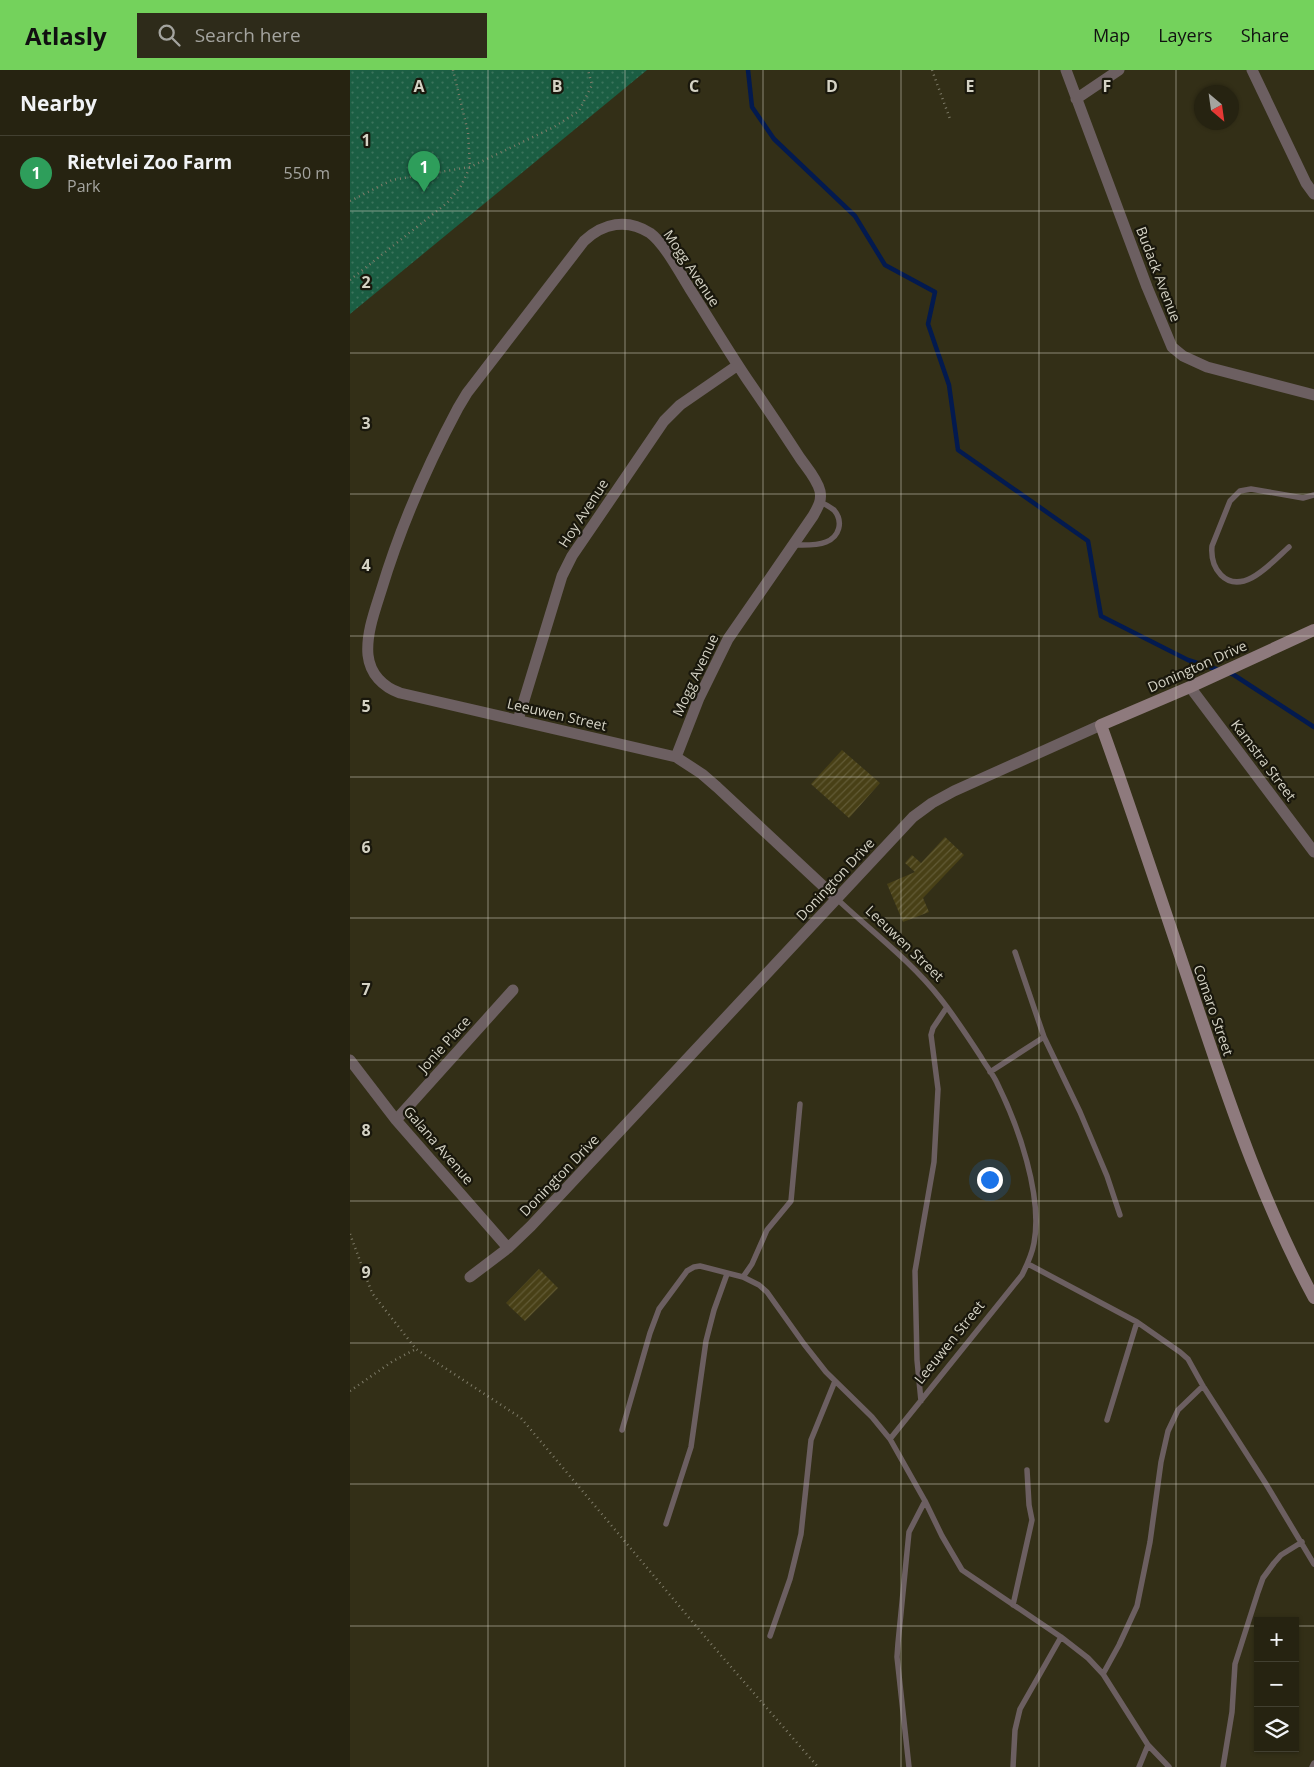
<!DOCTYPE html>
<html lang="en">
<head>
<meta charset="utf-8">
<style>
	body { margin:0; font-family:"Open Sans",sans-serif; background:#2e2b1a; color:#f1f3f6 }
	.controls { position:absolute; right:15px; bottom:15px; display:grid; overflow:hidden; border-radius:0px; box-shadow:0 1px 4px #0004 }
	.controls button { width:45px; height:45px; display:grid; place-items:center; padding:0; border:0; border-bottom:1px solid #424031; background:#262311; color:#f1f3f6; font:25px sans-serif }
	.compass { position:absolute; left:844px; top:15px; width:45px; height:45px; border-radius:50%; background:#262311; box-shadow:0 1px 4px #0004; rotate:151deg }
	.you { position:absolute; left:639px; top:1109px; width:18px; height:18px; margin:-12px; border:4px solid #fff; border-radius:50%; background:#1a73e8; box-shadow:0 0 0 8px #1a73e833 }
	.badge { display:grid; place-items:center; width:32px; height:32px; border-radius:50%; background:#74d25c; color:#fff; font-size:16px; font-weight:700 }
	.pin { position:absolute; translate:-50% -41px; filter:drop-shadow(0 1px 2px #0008) }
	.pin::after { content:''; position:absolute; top:26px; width:18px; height:15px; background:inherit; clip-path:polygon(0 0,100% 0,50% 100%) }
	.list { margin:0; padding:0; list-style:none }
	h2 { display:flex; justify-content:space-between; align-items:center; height:65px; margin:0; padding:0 20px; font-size:21px }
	h2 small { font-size:16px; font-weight:400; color:#a4a49f }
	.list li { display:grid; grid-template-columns:32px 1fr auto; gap:15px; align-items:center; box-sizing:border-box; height:75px; padding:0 20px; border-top:1px solid #424031 }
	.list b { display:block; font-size:19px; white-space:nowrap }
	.list p { margin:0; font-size:16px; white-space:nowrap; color:#a4a49f }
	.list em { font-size:16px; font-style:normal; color:#a4a49f }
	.icon { flex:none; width:28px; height:28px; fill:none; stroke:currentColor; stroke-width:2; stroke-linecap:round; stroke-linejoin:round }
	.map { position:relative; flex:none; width:964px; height:1697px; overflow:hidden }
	header { display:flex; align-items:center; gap:30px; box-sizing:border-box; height:70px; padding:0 25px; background:#74d25c; color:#111 }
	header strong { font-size:24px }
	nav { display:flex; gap:28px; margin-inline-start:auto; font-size:18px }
	.search { width:350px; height:45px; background:#2e2b1a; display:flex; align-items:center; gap:12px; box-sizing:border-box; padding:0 18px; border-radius:0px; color:#a4a49f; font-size:19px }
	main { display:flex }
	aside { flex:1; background:#262311 }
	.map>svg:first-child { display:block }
	.park { fill:url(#park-dots) }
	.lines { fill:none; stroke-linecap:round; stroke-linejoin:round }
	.stream { stroke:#031a4f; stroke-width:4.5 }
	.building { fill:url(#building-hatch) }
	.path { stroke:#7f7c69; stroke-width:2.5; stroke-dasharray:1 4; stroke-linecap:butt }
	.lane { stroke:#6c5f61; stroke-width:5.5 }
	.street { stroke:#6c5f61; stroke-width:11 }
	.secondary { stroke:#8e7a7d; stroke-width:12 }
	.grid { fill:none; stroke:#d4d2c4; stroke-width:1; stroke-opacity:0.55 }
	.labels { text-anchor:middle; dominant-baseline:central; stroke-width:4.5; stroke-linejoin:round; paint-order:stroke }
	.street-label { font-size:14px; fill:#d4d2c4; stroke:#19170c }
	.grid-label { font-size:16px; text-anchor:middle; font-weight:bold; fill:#d4d2c4; stroke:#19170c; stroke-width:4.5; stroke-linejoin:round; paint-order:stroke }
</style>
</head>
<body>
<header>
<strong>Atlasly</strong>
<div class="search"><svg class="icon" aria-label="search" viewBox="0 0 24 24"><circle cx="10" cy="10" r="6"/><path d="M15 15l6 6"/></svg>Search here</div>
<nav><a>Map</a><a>Layers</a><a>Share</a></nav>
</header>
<main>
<aside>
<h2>Nearby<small></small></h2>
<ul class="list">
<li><span class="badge" style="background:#2e9e5b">1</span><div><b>Rietvlei Zoo Farm</b><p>Park</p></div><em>550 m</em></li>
</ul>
</aside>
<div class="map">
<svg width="964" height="1697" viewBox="0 0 964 1697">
	<defs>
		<pattern id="park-dots" width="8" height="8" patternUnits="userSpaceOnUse" patternTransform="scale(1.25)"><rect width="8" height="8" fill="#1b5e43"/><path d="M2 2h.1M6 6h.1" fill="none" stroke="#3b745c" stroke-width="1.8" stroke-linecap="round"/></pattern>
		<pattern id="building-hatch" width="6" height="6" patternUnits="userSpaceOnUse" patternTransform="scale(1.25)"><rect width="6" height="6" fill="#484016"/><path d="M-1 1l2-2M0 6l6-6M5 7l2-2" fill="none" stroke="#625b36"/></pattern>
	</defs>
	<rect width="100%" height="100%" fill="#332f17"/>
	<path class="park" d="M0 0H297L0 244Z"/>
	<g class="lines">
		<path class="stream" d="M398 0 402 37 424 69 505 146 535 195 585 222 578 254 599 315 608 380 738 471 751 546 838 590 869 600
			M879 603 884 605 964 657"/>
	</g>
	<path class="building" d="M492 680 530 713 499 748 461 714Z
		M595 767 614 785 573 828 579 842 553 852 537 814 565 802 555 793 562 785 571 793Z
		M189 1199 208 1218 175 1251 156 1233Z"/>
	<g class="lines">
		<path class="path" d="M582 0 600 49
			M0 131 42 110 120 97 204 57 229 41 242 15 238 0
			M0 210 97 133 111 116 120 97 118 62 103 0
			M0 1164 22 1223 66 1279 171 1348 362 1575 468 1697
			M0 1321 43 1291 66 1279"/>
		<path class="lane" d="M444 475C454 475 466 476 476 472 489 467 494 452 484 440 480 437 475 434 470 432
			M939 477C923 491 893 527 871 505 863 497 861 487 862 476L880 431 890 421 901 419 953 428 964 425
			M487 829C521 861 561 891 590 928 605 947 618 967 631 987 636 996 643 1004 647 1013 668 1055 693 1126 684 1173 682 1184 677 1195 672 1205L540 1369
			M665 882 694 967
			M640 1002 694 967 730 1042 757 1106 770 1145
			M678 1194 787 1252 830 1282 838 1289 853 1316 916 1414 964 1494
			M393 1207 402 1194 417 1160 441 1131 450 1034
			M571 1331 567 1290 565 1201 584 1092 588 1019 581 965 583 958 597 937
			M757 1350 787 1252
			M272 1360 300 1263 309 1239 337 1201 344 1197 350 1196 393 1207 409 1215 417 1222 454 1274 476 1302 522 1347 540 1369 575 1431 592 1466 612 1500 711 1567 738 1588 753 1604 798 1675 819 1697
			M316 1454 341 1377 356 1271 364 1240 377 1204
			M663 1535 682 1450 679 1435 677 1400
			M420 1566 440 1509 451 1464 461 1370 485 1311
			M753 1604 769 1575 787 1536 800 1472 811 1392 818 1361 828 1340 853 1316
			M559 1697 547 1587 548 1573 559 1462 575 1431
			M663 1697 665 1660 670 1639 711 1567
			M789 1697 798 1675
			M873 1697 882 1642 885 1594 908 1522 913 1508 924 1493 931 1485 952 1472
			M962 1697 964 1693"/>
		<path class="street" d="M716 0 797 217 822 277 833 286 857 297 964 325
			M902 0 956 113 964 124
			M726 29 769 0
			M840 617 964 782
			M168 650 212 506 222 486 314 351 330 335 388 295
			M326 687 349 628 378 569 463 446C468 437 472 431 470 421 467 409 457 398 450 388 433 362 415 335 397 309 377 279 359 249 340 219 330 203 314 173 300 163 277 148 253 153 234 171L117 323 108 338C77 396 50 458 31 521 25 540 16 564 18 585 20 604 33 617 50 623L326 687 352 704 367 717 487 829
			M0 990 46 1050 158 1178
			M46 1050 163 920
			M120 1207 158 1178 181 1156 563 747 582 733 604 721 751 655"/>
		<path class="secondary" d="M964 560 840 617 751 655C786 752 818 850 851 948 883 1044 916 1139 964 1228"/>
	</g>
	<path class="grid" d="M138 0V1697M275 0V1697M413 0V1697M551 0V1697M689 0V1697M826 0V1697M0 141H964M0 283H964M0 424H964M0 566H964M0 707H964M0 848H964M0 990H964M0 1131H964M0 1273H964M0 1414H964M0 1556H908M945 1556H964"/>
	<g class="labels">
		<g class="street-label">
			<text transform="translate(342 198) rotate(56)">Mogg Avenue</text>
			<text transform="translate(809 204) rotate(69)">Budack Avenue</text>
			<text transform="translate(233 443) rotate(-57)">Hoy Avenue</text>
			<text transform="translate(847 596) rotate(-24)">Donington Drive</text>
			<text transform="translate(345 605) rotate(-65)">Mogg Avenue</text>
			<text transform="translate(207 644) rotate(13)">Leeuwen Street</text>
			<text transform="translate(914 690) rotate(53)">Kamstra Street</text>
			<text transform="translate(485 809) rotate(-47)">Donington Drive</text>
			<text transform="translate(555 873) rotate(44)">Leeuwen Street</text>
			<text transform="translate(864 940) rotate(71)">Comaro Street</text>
			<text transform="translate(94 974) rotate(-48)">Jonie Place</text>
			<text transform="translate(89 1075) rotate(49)">Galana Avenue</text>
			<text transform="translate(209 1105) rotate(-46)">Donington Drive</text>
			<text transform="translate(599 1272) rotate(-51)">Leeuwen Street</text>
		</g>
	</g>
	<g class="grid-label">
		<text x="69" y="22">A</text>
		<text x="207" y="22">B</text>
		<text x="344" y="22">C</text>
		<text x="482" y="22">D</text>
		<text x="620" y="22">E</text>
		<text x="757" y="22">F</text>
		<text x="16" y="76">1</text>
		<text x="16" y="218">2</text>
		<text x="16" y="359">3</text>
		<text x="16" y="501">4</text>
		<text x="16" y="642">5</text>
		<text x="16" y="783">6</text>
		<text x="16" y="925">7</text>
		<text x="16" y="1066">8</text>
		<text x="16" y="1208">9</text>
	</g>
</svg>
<div class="controls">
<button>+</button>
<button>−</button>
<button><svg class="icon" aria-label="layers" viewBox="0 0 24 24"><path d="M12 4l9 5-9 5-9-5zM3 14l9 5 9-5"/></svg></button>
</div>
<svg class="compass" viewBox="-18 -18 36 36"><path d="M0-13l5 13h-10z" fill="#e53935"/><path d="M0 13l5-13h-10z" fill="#a4a49f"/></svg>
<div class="you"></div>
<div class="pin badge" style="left:74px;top:122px;background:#2e9e5b">1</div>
</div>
</main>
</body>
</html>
